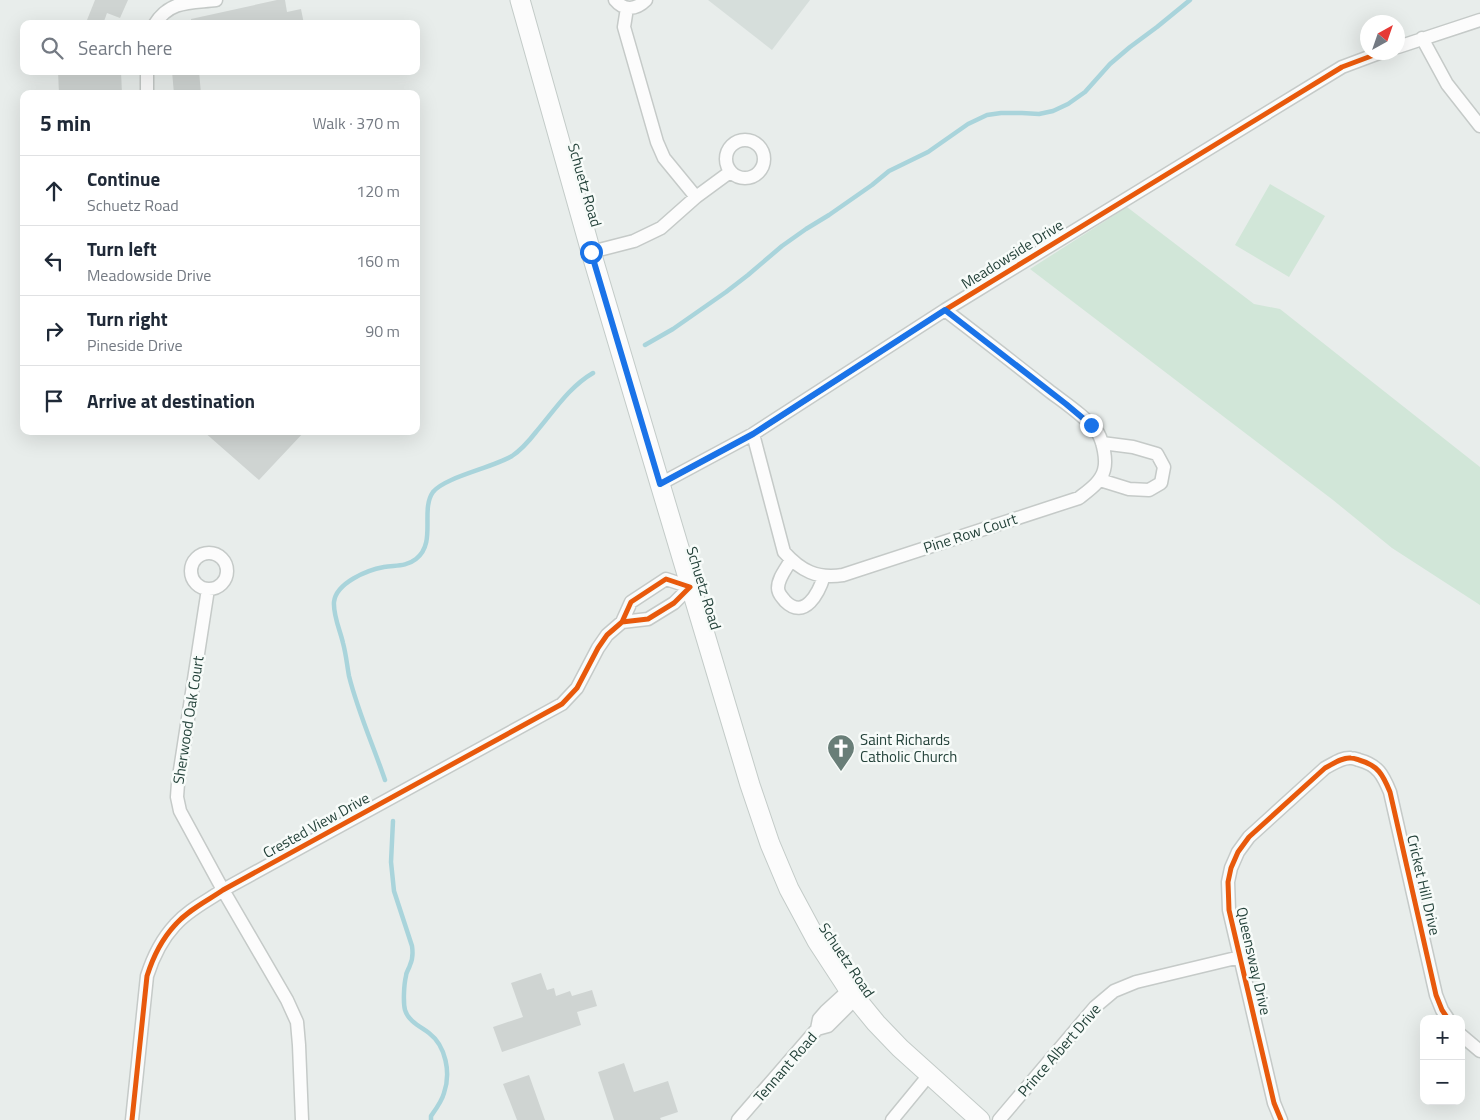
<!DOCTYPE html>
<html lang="en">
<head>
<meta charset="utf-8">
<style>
	body { margin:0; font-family:"Titillium Web",sans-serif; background:#f6f6f7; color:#1f2937 }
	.controls { position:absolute; right:15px; bottom:15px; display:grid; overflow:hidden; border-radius:10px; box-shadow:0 5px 20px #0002 }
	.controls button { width:45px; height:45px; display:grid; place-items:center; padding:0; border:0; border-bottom:1px solid #e0e1e3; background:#fff; color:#1f2937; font:25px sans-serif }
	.compass { position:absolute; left:1360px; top:15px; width:45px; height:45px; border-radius:50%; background:#fff; box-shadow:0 5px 20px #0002; rotate:40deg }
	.stop { position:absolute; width:15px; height:15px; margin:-11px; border:4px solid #1a73e8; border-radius:50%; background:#fff }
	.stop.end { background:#1a73e8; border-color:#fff; box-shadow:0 1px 5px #0008 }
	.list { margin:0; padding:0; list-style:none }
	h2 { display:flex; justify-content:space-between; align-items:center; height:65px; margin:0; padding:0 20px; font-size:21px }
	h2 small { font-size:16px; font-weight:400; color:#747a83 }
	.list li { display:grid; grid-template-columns:32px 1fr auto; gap:15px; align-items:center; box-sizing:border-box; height:70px; padding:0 20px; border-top:1px solid #e0e1e3 }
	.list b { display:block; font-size:19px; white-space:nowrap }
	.list p { margin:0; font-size:16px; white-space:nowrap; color:#747a83 }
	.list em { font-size:16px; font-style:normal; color:#747a83 }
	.icon { flex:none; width:28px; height:28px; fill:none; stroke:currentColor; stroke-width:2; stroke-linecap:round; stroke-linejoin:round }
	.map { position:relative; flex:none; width:1480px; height:1120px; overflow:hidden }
	.search { position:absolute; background:#fff; box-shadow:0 5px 20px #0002; left:20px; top:20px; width:400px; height:55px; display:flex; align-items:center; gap:12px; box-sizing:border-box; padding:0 18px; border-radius:10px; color:#747a83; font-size:19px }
	.panel { position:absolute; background:#fff; box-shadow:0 5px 20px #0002; left:20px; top:90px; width:400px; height:345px; border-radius:10px }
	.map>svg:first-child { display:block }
	.built { fill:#d6dedb }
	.green { fill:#d1e6d8 }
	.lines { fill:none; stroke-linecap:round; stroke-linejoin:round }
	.stream { stroke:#a9d4db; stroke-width:4.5 }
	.building { fill:#cfd4d2 }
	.street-casing { stroke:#c5cac8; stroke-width:15 }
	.secondary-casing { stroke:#c3cbc8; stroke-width:21 }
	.street { stroke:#fcfcfc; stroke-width:12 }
	.secondary { stroke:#fcfcfc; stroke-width:19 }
	.cycleway-casing { stroke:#f7fbf9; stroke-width:8 }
	.cycleway { stroke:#e8590c; stroke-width:5 }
	.route { stroke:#1a73e8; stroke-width:6 }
	.labels { text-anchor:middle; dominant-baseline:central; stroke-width:5; stroke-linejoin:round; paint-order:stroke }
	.street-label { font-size:15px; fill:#24423a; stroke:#f7fbf9 }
	.poi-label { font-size:15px; fill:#24423a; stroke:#f7fbf9; text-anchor:start }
</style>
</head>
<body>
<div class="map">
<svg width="1480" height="1120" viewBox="0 0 1480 1120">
	<rect width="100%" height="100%" fill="#e8edeb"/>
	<path class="built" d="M708 0H810L772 50Z"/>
	<path class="green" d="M1270 184 1325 216 1289 277 1235 245Z
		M1127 207 1254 304 1280 309 1480 467V605L1392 548 1333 500 1030 269Z"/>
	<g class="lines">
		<path class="stream" d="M645 345 673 329 726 292 748 275 782 246 806 229 829 215 872 185 889 171 928 152 968 124 987 115 1001 113H1022L1039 114 1053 111 1068 104 1085 92 1110 64 1130 47 1157 27 1190 0
			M385 780C373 745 358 712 349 676 347 665 346 654 343 643 340 630 333 615 334 602 336 583 367 570 384 567 395 565 406 567 416 559 437 543 420 510 433 492 445 477 492 468 512 456 521 450 529 441 536 432 554 411 569 387 593 373
			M393 821 391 862 394 891 412 946C413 953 413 959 410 965 409 969 406 972 406 976 404 984 403 1002 405 1010 408 1021 421 1027 429 1033 446 1046 451 1073 444 1093 442 1101 436 1109 431 1116V1120"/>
	</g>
	<path class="building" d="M95 0H128L120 18 107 13 103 24H97L87 20Z
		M277 0H285L287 12 301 9 304 24H191V19Z
		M58 71H121L122 94H59Z
		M172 71H199L201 94H174Z
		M203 431H305L259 480Z
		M541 973 547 990 554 988 556 996 570 991 572 996 592 990 597 1006 577 1012 581 1025 502 1052 493 1027 523 1017 511 983Z
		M624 1063 634 1092 668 1081 678 1112 660 1118 661 1120H614L598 1072Z
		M529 1075 545 1120H517L503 1084Z"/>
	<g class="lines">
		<g class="street-casing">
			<path id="street" d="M615 0C624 11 636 10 646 0
				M627 8 624 27 657 142 664 158 696 197
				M155 24C170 0 191 3 216 0
				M1422 38 1447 84 1480 126
				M1398 47 1480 20
				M147 71V94
				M726 159a19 19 0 1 1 38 0a19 19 0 1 1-38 0Z
				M591 252 634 241 661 228 696 197 730 172
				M753 434 784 552C801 571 817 579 843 575L1079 498C1089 490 1101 482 1104 470 1107 460 1103 442 1098 433 1088 418 1062 401 1048 390 1014 363 980 337 945 310
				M1100 480 1129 489 1149 490 1161 483 1164 467 1157 454 1133 447 1102 443
				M660 484 753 434 945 310 1342 67 1382 52
				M191 571a18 18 0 1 1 36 0a18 18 0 1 1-36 0Z
				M791 560C786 569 778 578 778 588 778 594 782 597 785 601 805 621 819 592 824 576
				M208 589 178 783 177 797 180 811 223 890 287 1000 297 1022 299 1045 302 1120
				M817 1029 819 1019 826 1011 849 990
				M1461 1035 1480 1051
				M132 1120 147 976C153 957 162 939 175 925 188 910 207 901 223 890L562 704 577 688 598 648 607 635 622 622 648 619 674 603 690 587 666 579 631 602 622 622
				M738 1120 817 1029 828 1026 856 998
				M892 1120 929 1075
				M999 1120 1095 1007 1114 991 1136 982 1240 957
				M1281 1120 1274 1103 1229 910 1228 882 1231 868 1238 852 1249 837 1325 768C1333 764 1342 757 1351 758 1354 758 1356 759 1359 760 1378 765 1383 775 1390 792L1436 995 1442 1010 1448 1019"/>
		</g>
		<g class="secondary-casing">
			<path id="secondary" d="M520 0 591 252 660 484 750 785 770 844 789 889 817 941 849 990 876 1023 900 1048 980 1120"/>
		</g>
		<use href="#street" class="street"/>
		<use href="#secondary" class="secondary"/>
		<g class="cycleway-casing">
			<path id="cycleway" d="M660 484 753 434 945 310 1342 67 1382 52
				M132 1120 147 976C153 957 162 939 175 925 188 910 207 901 223 890L562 704 577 688 598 648 607 635 622 622 648 619 674 603 690 587 666 579 631 602 622 622
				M1281 1120 1274 1103 1229 910 1228 882 1231 868 1238 852 1249 837 1325 768C1333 764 1342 757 1351 758 1354 758 1356 759 1359 760 1378 765 1383 775 1390 792L1436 995 1442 1010 1448 1019"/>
		</g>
		<use href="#cycleway" class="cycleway"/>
	</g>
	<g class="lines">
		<path class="route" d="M591 252 660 484 753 434 945 310 1066 404 1091 425"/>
	</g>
	<defs>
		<g id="church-pin" transform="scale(1.4375)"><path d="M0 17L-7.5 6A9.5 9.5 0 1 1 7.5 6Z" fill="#697e78" stroke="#f7fbf9"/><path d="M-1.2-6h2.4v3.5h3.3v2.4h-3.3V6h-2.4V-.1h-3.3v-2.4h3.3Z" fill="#fff"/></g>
	</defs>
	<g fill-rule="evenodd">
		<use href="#church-pin" x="841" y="748"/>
	</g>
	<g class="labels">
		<g class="street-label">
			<text transform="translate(585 185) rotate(74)">Schuetz Road</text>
			<text transform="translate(1012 254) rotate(-32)">Meadowside Drive</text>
			<text transform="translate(970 533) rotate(-18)">Pine Row Court</text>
			<text transform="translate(704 588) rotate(73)">Schuetz Road</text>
			<text transform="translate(188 720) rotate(-81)">Sherwood Oak Court</text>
			<text transform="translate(316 825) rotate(-29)">Crested View Drive</text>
			<text transform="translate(1424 885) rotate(77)">Cricket Hill Drive</text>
			<text transform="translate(847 960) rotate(56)">Schuetz Road</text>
			<text transform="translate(1254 961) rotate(77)">Queensway Drive</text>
			<text transform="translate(1059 1050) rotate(-49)">Prince Albert Drive</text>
			<text transform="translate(785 1067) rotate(-49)">Tennant Road</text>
		</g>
		<g class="poi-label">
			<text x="860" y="739">Saint Richards<tspan x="860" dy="17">Catholic Church</tspan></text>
		</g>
	</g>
</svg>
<div class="controls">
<button>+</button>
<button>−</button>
</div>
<svg class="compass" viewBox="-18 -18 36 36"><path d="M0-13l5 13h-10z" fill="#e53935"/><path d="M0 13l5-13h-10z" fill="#747a83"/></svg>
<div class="stop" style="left:591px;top:252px"></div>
<div class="stop end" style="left:1091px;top:425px"></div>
<div class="search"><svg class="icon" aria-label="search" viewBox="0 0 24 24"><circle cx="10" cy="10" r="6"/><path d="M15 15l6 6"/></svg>Search here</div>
<section class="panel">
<h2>5 min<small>Walk · 370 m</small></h2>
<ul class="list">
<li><svg class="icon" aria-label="ahead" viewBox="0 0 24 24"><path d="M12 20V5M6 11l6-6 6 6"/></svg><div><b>Continue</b><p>Schuetz Road</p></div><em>120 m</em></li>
<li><svg class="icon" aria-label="left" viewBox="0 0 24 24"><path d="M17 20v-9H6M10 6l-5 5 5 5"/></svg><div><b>Turn left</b><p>Meadowside Drive</p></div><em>160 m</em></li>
<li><svg class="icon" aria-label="right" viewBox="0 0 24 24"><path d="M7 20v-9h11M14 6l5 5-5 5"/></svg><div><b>Turn right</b><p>Pineside Drive</p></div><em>90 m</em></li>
<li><svg class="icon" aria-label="arrive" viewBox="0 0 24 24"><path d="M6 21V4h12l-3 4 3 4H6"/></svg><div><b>Arrive at destination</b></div></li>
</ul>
</section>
</div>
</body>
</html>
